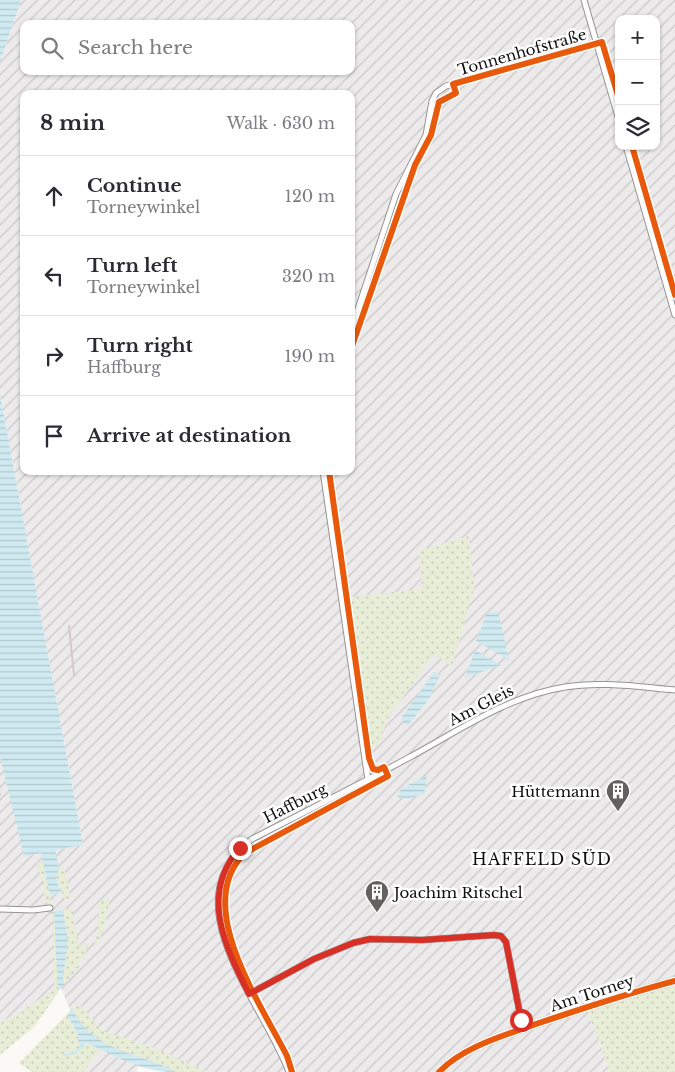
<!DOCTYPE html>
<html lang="en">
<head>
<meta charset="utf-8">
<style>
	body { margin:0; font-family:"Libre Baskerville",serif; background:#f2f2f3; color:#2b2b33 }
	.controls { position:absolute; right:15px; top:15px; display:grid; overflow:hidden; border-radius:10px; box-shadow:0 1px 4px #0004 }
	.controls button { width:45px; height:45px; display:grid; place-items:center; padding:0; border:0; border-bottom:1px solid #e1e1e2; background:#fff; color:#2b2b33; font:25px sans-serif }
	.stop { position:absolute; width:15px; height:15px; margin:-11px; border:4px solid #d93025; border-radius:50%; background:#fff }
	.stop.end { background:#d93025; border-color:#fff; box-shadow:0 1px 5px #0008 }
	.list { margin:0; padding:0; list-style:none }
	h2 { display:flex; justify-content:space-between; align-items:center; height:65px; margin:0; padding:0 20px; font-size:21px }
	h2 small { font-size:16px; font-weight:400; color:#7c7c81 }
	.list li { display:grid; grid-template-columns:32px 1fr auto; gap:15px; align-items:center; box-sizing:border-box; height:80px; padding:0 20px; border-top:1px solid #e1e1e2 }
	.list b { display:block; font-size:19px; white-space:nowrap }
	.list p { margin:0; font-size:16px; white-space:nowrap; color:#7c7c81 }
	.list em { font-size:16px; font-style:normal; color:#7c7c81 }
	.icon { flex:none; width:28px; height:28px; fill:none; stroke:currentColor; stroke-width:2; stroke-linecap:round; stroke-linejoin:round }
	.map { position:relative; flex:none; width:675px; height:1072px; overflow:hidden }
	.search { position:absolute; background:#fff; box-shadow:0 1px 4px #0004; left:20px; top:20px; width:335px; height:55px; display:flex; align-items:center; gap:12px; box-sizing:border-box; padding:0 18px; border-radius:10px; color:#7c7c81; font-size:19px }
	.panel { position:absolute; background:#fff; box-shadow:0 1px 4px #0004; left:20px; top:90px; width:335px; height:385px; border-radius:10px }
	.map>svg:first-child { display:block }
	.industrial { fill:url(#industrial-furrows); fill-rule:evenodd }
	.grass { fill:url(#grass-dots) }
	.water { fill:url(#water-rules) }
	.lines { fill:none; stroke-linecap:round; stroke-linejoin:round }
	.stream { stroke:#d0eaf1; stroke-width:2 }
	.street-casing { stroke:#959493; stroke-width:7 }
	.secondary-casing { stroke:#8c8b89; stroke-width:9 }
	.street { stroke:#fefefe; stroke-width:5 }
	.secondary { stroke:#f4f2ec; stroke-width:7 }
	.rail { stroke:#d6c8ca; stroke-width:2 }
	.cycleway-casing { stroke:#fff; stroke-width:9 }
	.cycleway { stroke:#e8590c; stroke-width:6 }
	.route { stroke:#d93025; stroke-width:6 }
	.labels { text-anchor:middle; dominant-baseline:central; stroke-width:5; stroke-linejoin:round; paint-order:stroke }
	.street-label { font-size:15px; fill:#0f0f0f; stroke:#fff }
	.poi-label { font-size:15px; fill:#0f0f0f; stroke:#fff; text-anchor:end }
	.neighbourhood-label { font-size:16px; letter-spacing:1px; fill:#0f0f0f; stroke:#fff }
</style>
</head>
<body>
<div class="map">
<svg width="675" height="1072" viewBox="0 0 675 1072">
	<defs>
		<pattern id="industrial-furrows" width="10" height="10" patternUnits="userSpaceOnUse" patternTransform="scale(1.25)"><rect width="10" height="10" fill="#edeaec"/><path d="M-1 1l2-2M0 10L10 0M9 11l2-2" fill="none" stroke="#cac8c9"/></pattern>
		<pattern id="grass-dots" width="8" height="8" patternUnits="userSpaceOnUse" patternTransform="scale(1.25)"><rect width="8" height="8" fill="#e8edd8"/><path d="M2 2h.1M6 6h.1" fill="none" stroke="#c6cab8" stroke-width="1.8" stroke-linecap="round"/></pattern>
		<pattern id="water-rules" width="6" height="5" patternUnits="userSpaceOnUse" patternTransform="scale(1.25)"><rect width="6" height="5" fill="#d0eaf1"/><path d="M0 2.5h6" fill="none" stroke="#b1c8cd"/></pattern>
	</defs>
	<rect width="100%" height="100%" fill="#fbf9f5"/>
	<path class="industrial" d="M21 0H675V982L586 1007 610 1072H166L102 1048 74 1020 61 988 11 1018 0 1021V754L48 851 83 845 0 394V62ZM619 19H656V146H619ZM24 24H351V71H24ZM24 94H351V471H24Z
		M100 1050 138 1066 137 1072H84Z"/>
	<path class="grass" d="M469 536 474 589 452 666 434 654 388 718 379 744 370 751 349 597 422 589 419 550Z
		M42 861 51 902 47 905 37 862Z
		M64 866 71 900 66 901 56 878 58 867Z
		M110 898 104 929 96 947 94 946 97 935 100 900Z
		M72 907 79 945 89 944 78 968 64 984 63 978 68 941 63 910Z
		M54 911 58 993 34 1027 0 1055V1022L11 1018 54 989V938L51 912Z
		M675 982V1072H610L586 1007Z
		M76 1005 81 1006 103 1031 155 1048 208 1072H176L153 1061 118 1050 100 1041 84 1028 72 1009Z
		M67 1014 78 1035 80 1043H86L100 1050 84 1072H32L19 1063Z"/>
	<path class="water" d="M0 0H21L0 62Z
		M0 394 83 845 55 850 59 868 56 878 61 893 50 895 41 853 24 856 0 756Z
		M498 611 509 660 476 641 487 613Z
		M475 650 501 665 465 678Z
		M434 672 440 675 429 699 408 725 403 723 402 717Z
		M427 775 424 794 408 799 397 797 401 789Z
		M63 910 68 941 63 978 64 985 58 991 54 911Z
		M72 1009C95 1053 137 1051 176 1072 140 1072 118 1057 86 1043L82 1048 79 1046 78 1035 67 1014Z"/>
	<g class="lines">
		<path class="stream" d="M63 1055 75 1053 81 1047"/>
		<g class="street-casing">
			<path id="street" d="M584 0 619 120
				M626 146 675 315
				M351 330 396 194 426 135 432 101 436 93 446 86 597 44
				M323 471 368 780
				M0 909 33 910 50 908
				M249 994 314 959 353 943 370 939 422 940 494 935 501 936 506 942 523 1029
				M289 1072C264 1003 168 902 252 839 305 812 358 785 410 757 460 730 508 696 565 687 601 681 639 687 675 690"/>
		</g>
		<g class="secondary-casing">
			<path id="secondary" d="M439 1072C464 1046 506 1035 539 1023 584 1008 629 993 675 981"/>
		</g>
		<use href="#street" class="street"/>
		<use href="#secondary" class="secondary"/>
		<path class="rail" d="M69 626 74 675
			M0 794V795"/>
		<g class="cycleway-casing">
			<path id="cycleway" d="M632 146 675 295
				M351 349 415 165 431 135 439 102 456 93 453 84 602 42 619 99
				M292 1072 287 1056C261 1004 191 904 245 853L388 776 384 767 378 770 373 769 369 758 329 471
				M439 1072C464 1046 506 1035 539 1023 584 1008 629 993 675 981"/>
		</g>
		<use href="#cycleway" class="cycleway"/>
	</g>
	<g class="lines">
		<path class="route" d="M240 848C199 893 225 947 249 994L314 959 353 943 370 939 422 940 494 935 501 936 506 942 521 1020"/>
	</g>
	<defs>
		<g id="building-pin" transform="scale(1.25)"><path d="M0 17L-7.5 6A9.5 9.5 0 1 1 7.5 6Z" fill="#626160" stroke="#fff"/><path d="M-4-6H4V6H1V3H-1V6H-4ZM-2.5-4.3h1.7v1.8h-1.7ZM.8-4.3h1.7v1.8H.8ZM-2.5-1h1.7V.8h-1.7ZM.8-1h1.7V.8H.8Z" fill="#fff"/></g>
	</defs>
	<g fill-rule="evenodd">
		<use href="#building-pin" x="618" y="791"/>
		<use href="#building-pin" x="377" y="892"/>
	</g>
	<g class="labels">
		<g class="street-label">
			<text transform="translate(522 52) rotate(-16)">Tonnenhofstraße</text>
			<text transform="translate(481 705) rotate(-27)">Am Gleis</text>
			<text transform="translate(295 803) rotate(-27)">Haffburg</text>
			<text transform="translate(592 993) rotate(-18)">Am Torney</text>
		</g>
		<g class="poi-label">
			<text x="600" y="791">Hüttemann</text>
			<text x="394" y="892" text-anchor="start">Joachim Ritschel</text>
		</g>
		<g class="neighbourhood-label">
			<text x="542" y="859">HAFFELD SÜD</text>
		</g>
	</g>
</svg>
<div class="controls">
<button>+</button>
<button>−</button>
<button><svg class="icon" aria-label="layers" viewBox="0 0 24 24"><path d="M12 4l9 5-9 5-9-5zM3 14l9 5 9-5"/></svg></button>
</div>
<div class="stop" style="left:521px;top:1020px"></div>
<div class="stop end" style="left:240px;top:848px"></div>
<div class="search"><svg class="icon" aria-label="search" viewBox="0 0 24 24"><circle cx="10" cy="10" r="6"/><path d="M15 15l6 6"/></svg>Search here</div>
<section class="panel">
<h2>8 min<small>Walk · 630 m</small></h2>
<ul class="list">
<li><svg class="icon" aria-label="ahead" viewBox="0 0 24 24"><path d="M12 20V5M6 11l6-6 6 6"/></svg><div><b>Continue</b><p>Torneywinkel</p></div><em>120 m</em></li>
<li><svg class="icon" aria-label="left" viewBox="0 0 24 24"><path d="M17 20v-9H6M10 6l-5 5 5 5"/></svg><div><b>Turn left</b><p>Torneywinkel</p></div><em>320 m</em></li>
<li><svg class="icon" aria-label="right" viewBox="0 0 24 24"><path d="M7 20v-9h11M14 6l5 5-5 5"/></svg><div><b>Turn right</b><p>Haffburg</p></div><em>190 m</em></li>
<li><svg class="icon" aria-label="arrive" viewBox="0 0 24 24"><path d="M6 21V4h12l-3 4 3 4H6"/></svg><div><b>Arrive at destination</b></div></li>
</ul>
</section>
</div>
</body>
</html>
